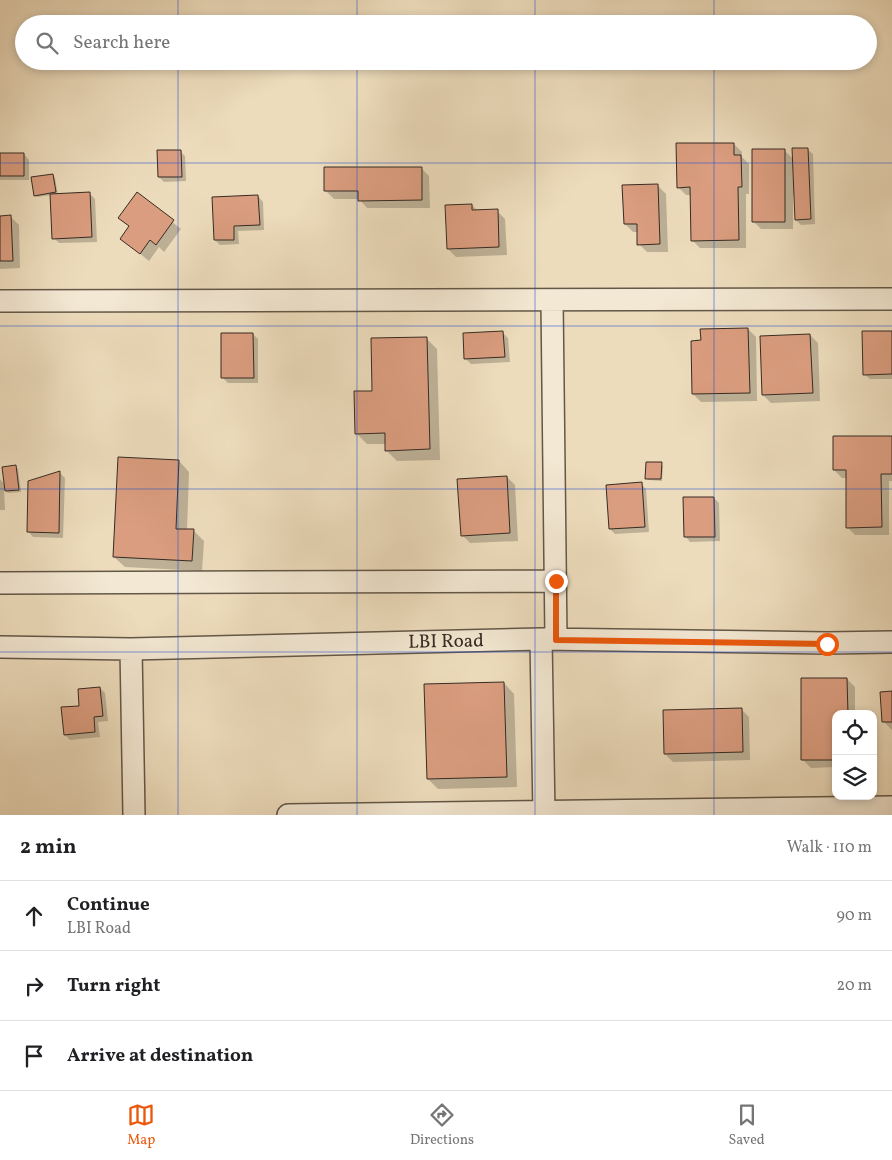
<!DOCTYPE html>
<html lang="en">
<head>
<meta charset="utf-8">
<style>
	body { margin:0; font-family:Vollkorn,serif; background:#f6f6f6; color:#202124 }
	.controls { position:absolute; right:15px; bottom:15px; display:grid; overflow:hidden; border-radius:10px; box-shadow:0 2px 8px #0003 }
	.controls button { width:45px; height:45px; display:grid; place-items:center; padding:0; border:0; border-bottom:1px solid #e0e0e0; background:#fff; color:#202124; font:25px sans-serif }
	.stop { position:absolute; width:15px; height:15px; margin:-11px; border:4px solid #ea580c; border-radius:50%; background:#fff }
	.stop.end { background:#ea580c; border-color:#fff; box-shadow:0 1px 5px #0008 }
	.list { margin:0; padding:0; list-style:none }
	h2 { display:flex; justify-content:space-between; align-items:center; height:65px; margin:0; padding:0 20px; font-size:21px }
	h2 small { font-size:16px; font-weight:400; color:#757577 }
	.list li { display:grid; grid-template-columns:32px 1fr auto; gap:15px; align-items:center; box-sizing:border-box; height:70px; padding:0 20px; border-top:1px solid #e0e0e0 }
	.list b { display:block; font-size:19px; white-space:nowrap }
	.list p { margin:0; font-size:16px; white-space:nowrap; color:#757577 }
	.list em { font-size:16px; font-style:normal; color:#757577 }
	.icon { flex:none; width:28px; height:28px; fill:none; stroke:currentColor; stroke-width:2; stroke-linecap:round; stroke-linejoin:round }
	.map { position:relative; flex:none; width:892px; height:815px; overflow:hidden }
	.search { position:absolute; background:#fff; box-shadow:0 2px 8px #0003; left:15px; right:15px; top:15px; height:55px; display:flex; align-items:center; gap:12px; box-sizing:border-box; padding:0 18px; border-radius:28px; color:#757577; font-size:19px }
	.sheet { height:275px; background:#fff }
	nav { display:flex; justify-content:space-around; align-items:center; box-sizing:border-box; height:70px; border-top:1px solid #e0e0e0; background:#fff; font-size:14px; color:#757577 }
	nav a { display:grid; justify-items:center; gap:2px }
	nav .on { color:#ea580c }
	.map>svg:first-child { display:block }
	.shadow { fill:#0003 }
	.building { fill:#da9d7f; stroke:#352b22 }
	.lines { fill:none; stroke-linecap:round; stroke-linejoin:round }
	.minor-casing { stroke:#635748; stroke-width:24 }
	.minor { stroke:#f3e8d3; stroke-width:21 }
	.route { stroke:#ea580c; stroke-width:6 }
	.grid { fill:none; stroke:#1d4ed8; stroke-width:1; stroke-opacity:0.55 }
	.labels { text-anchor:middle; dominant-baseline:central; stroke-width:4; stroke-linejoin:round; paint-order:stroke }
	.street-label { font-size:19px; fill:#352b22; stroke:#f3e8d3 }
</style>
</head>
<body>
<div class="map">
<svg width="892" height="815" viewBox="0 0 892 815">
	<rect width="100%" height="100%" fill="#eddcbc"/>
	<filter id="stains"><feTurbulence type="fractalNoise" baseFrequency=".004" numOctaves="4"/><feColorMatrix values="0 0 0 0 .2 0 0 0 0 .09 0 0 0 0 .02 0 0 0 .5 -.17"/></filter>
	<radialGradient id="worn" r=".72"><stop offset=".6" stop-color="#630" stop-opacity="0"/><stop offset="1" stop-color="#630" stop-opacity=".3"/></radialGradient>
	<path class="shadow" d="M734 144 742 152V157L749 164V194H746V248H700L692 240 691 195H686L678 187Z
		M807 149 813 154 815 224 801 225 796 220 795 195H793V229H761L753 221 784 150 793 159Z
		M180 151 185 156 186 181 164 182 159 177Z
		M0 154H24L29 160V180H0Z
		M421 168 429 176 430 208H367L359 199H334L326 191Z
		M53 175 55 178 58 195 90 194 95 199 97 242 59 243 54 238 52 195 37 197 35 195Z
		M658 186 666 194 668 252H647L639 244 638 232H633L625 224Z
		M137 194 181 229 164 252 159 247 149 261 122 239 130 227 120 218Z
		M258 196 263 202 264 230 238 231 239 244 220 245 215 240Z
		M472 205 478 211H497L505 219 507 255 456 257 448 249Z
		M0 217H11L19 225 20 268 0 269Z
		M748 329 756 337 757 401 701 402 693 394 702 342Z
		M892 332V379H870L864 374Z
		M503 333 508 338 510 362 471 364 466 359Z
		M253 334 258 339V383H228L222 377Z
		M810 335 818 343 820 401 771 403 763 395Z
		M426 338 437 349 440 460 397 461 386 450V444H367L357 434 374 392Z
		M892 437V481H889V535H855L847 527V478H842L834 470Z
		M179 461 189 472 187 530H193L204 541 202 571 125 567 114 557Z
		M661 464 663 466 662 481 649 480 646 478Z
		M16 467 18 469 21 492 8 493 4 489 5 510H0V479L5 485Z
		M60 473 65 478 63 538 33 537 28 531Z
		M507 477 515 485 518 541 470 543 462 535Z
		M641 484 646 489 649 532 615 534 610 529Z
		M714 498 719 503 720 541 690 542 685 536Z
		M847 679 855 687V714H836V767L811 768 803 760Z
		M504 683 514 694 517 787 438 789 428 779Z
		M100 688 105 693 108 721 98 722 100 737 70 740 65 735 81 707Z
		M892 693V730L884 722Z
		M741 709 749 717 750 760 673 762 665 754Z"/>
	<path class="building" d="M676 143H734V155H741L742 187H738L739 240 691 241 690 187 677 188Z
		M792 148H808L811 219 795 220Z
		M752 149H785V222H752Z
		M157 150H181L182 177H158Z
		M0 153H24V176H0Z
		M324 167H422V200L358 201V191H324Z
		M53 174 56 192 34 196 31 177Z
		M658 184 660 244 637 245V224H624L622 185Z
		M90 192 92 237 52 239 50 194Z
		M137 192 174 220 156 245 150 240 140 254 120 239 129 226 118 218Z
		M258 195 260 225 234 226V240H214L212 197Z
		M472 204V210L498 209 499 247 447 249 445 205Z
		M11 215 13 261H0V216Z
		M748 328 750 393 692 394 691 341 701 340 700 329Z
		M503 331 505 357 464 359 463 333Z
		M862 331H892V374L863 375Z
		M221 333H253L254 378H221Z
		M810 334 813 393 762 395 760 336Z
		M427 337 430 449 385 451V433L355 434 354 391H372L371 338Z
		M833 436H892V474H881L882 527 846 528V470H833Z
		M118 457 179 460 176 529H194L192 561 113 557Z
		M646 462H662L661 479H645Z
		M16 465 19 490 5 491 2 467Z
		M60 471 59 533 27 532 28 481Z
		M507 476 510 533 461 536 457 479Z
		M642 482 645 527 609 529 606 485Z
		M683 497H714L715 537H684Z
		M801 678H847L848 714H836V760H801Z
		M504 682 507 777 427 779 424 684Z
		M100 687 103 716 94 717 95 732 64 735 61 707 79 706 78 689Z
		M892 691V722H882L880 692Z
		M742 708 743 752 664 754 663 710Z"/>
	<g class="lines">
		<g class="minor-casing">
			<path id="minor" d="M552 300 556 639
				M0 301 892 299
				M0 583 556 581
				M541 639 544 815
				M0 647 131 649 541 639 827 643 892 642
				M131 649 134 815
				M288 815 892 807"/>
		</g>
		<use href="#minor" class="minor"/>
	</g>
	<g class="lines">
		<path class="route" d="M556 581V640L827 644"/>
	</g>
	<path class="grid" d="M178 0V24M357 0V24M535 0V24M714 0V24M178 61V815M357 61V815M535 61V815M714 61V815M0 163H892M0 326H892M0 489H892M0 652H892"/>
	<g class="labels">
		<g class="street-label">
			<text transform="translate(446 642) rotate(-1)">LBI Road</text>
		</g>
	</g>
	<rect width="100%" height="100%" filter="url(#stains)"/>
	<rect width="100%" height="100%" fill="url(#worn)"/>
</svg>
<div class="controls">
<button><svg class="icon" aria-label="locate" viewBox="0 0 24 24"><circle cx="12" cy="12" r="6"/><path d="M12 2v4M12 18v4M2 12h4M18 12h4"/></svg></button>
<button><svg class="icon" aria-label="layers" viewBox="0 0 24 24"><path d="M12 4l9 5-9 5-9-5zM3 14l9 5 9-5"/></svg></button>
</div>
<div class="stop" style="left:827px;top:644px"></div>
<div class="stop end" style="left:556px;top:581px"></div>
<div class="search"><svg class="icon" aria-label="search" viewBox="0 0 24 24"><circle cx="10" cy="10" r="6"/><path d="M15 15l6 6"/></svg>Search here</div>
</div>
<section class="sheet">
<h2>2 min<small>Walk · 110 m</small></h2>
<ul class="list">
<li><svg class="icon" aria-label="ahead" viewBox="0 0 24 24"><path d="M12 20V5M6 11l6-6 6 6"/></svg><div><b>Continue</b><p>LBI Road</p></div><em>90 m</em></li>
<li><svg class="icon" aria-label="right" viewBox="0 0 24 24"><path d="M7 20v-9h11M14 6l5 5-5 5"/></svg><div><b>Turn right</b></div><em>20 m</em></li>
<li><svg class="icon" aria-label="arrive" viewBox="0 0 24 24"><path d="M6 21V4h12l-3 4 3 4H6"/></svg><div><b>Arrive at destination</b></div></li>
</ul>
</section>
<nav>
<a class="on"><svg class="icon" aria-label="map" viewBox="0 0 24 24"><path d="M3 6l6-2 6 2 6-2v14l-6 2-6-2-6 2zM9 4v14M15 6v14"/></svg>Map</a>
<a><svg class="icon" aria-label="directions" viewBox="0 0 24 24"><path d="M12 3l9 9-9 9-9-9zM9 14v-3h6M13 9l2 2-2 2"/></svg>Directions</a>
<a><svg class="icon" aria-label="saved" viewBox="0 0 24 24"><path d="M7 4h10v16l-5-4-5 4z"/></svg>Saved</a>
</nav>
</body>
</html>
